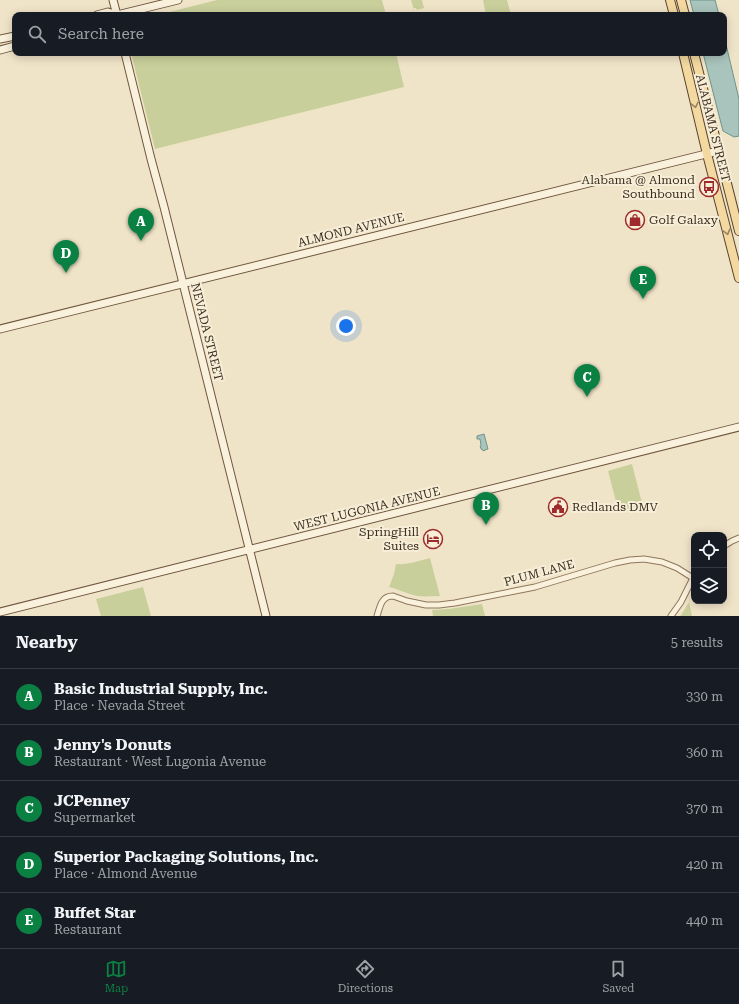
<!DOCTYPE html>
<html lang="en">
<head>
<meta charset="utf-8">
<style>
	body { margin:0; font-family:"Roboto Serif",serif; background:#242831; color:#f1f3f6 }
	.controls { position:absolute; right:12px; bottom:12px; display:grid; overflow:hidden; border-radius:8px; box-shadow:0 2px 10px #0003 }
	.controls button { width:36px; height:36px; display:grid; place-items:center; padding:0; border:0; border-bottom:1px solid #363941; background:#171b24; color:#f1f3f6; font:20px sans-serif }
	.you { position:absolute; left:346px; top:326px; width:14px; height:14px; margin:-10px; border:3px solid #fff; border-radius:50%; background:#1a73e8; box-shadow:0 0 0 6px #1a73e833 }
	.badge { display:grid; place-items:center; width:26px; height:26px; border-radius:50%; background:#0b8043; color:#fff; font-size:13px; font-weight:700 }
	.pin { position:absolute; translate:-50% -33px; filter:drop-shadow(0 1px 2px #0008) }
	.pin::after { content:''; position:absolute; top:21px; width:14px; height:12px; background:inherit; clip-path:polygon(0 0,100% 0,50% 100%) }
	.list { margin:0; padding:0; list-style:none }
	h2 { display:flex; justify-content:space-between; align-items:center; height:52px; margin:0; padding:0 16px; font-size:17px }
	h2 small { font-size:13px; font-weight:400; color:#9ea1a6 }
	.list li { display:grid; grid-template-columns:26px 1fr auto; gap:12px; align-items:center; box-sizing:border-box; height:56px; padding:0 16px; border-top:1px solid #363941 }
	.list b { display:block; font-size:15px; white-space:nowrap }
	.list p { margin:0; font-size:13px; white-space:nowrap; color:#9ea1a6 }
	.list em { font-size:13px; font-style:normal; color:#9ea1a6 }
	.icon { flex:none; width:22px; height:22px; fill:none; stroke:currentColor; stroke-width:2; stroke-linecap:round; stroke-linejoin:round }
	.map { position:relative; flex:none; width:739px; height:616px; overflow:hidden }
	.search { position:absolute; background:#171b24; box-shadow:0 2px 10px #0003; left:12px; right:12px; top:12px; height:44px; display:flex; align-items:center; gap:10px; box-sizing:border-box; padding:0 14px; border-radius:8px; color:#9ea1a6; font-size:15px }
	.sheet { height:332px; background:#171b24 }
	nav { display:flex; justify-content:space-around; align-items:center; box-sizing:border-box; height:56px; border-top:1px solid #363941; background:#171b24; font-size:11px; color:#9ea1a6 }
	nav a { display:grid; justify-items:center; gap:2px }
	nav .on { color:#0b8043 }
	.map>svg:first-child { display:block }
	.green { fill:#c9cf9b }
	.water { fill:#a9c4bc; stroke:#6f938a }
	.lines { fill:none; stroke-linecap:round; stroke-linejoin:round }
	.street-casing { stroke:#8d765c; stroke-width:7 }
	.secondary-casing { stroke:#6f573f; stroke-width:9 }
	.primary-casing { stroke:#5b4430; stroke-width:10 }
	.street { stroke:#faf1dc; stroke-width:5 }
	.secondary { stroke:#faf1dc; stroke-width:7 }
	.primary { stroke:#f3d9a0; stroke-width:8 }
	.oneway { stroke:#988460 }
	.labels { text-anchor:middle; dominant-baseline:central; stroke-width:4; stroke-linejoin:round; paint-order:stroke }
	.street-label { font-size:12px; fill:#3d2e20; stroke:#f7eed8 }
	.poi-label { font-size:12px; fill:#3d2e20; stroke:#f7eed8; text-anchor:end }
</style>
</head>
<body>
<div class="map">
<svg width="739" height="616" viewBox="0 0 739 616">
	<rect width="100%" height="100%" fill="#f0e4c8"/>
	<path class="green" d="M217 0H382L386 15H157Z
		M411 0H422L424 8 417 10 416 8H414V10Z
		M483 0H507L511 15H486Z
		M131 53H396L404 87 155 149Z
		M632 464 643 507 619 513 608 471Z
		M430 558 440 596C432 596 424 597 417 596 407 594 398 589 389 587L394 574 396 564C408 565 419 561 430 558Z
		M143 587 151 616H101L96 599Z
		M689 602 692 616H680L681 615Z
		M482 604 485 616H433L432 610 449 609Z"/>
	<path class="water" d="M690 0H715L719 15H694Z
		M724 36 739 99V136L734 137 723 131 703 53H724Z
		M484 434 488 449 485 450 484 451 481 449V448L480 447 481 445 480 439H477V436Z"/>
	<g class="lines">
		<g class="street-casing">
			<path id="street" d="M724 546 732 541 739 538
				M377 616C380 607 381 596 393 596L407 601 426 605H439L455 603 535 587 615 563 630 560 644 559 662 562 677 568 693 578
				M671 616 681 602 694 576"/>
		</g>
		<g class="secondary-casing">
			<path id="secondary" d="M113 0 117 15
				M97 15 108 12 117 15 178 0
				M0 39 15 36
				M0 50 15 46
				M125 53 151 159 164 207 266 616
				M0 329 718 151
				M0 612 739 427"/>
		</g>
		<g class="primary-casing">
			<path id="primary" d="M670 0 674 15
				M681 0 685 15
				M683 53 707 154 739 278
				M694 53 739 231"/>
		</g>
		<use href="#street" class="street"/>
		<use href="#secondary" class="secondary"/>
		<use href="#primary" class="primary"/>
	</g>
	<defs><path id="oneway-chevron" d="M-2-3.5L2.5 0L-2 3.5" fill="none" stroke-width="1.6" stroke-linecap="round" stroke-linejoin="round"/></defs>
	<g class="oneway">
		<use href="#oneway-chevron" transform="translate(695 105) rotate(77)"/>
		<use href="#oneway-chevron" transform="translate(727 232) rotate(75)"/>
	</g>
	<defs>
		<g id="bus-ring" transform="scale(1)"><circle r="9.5" fill="#f7eed8" stroke="#9e2a2b" stroke-width="1.5"/><path d="M-5-6H5V4H4V6H2V4H-2V6H-4V4H-5ZM-3.5-4V0h7V-4ZM-3.5 1.2v1.5H-2V1.2ZM2 1.2v1.5H3.5V1.2Z" fill="#9e2a2b"/></g>
		<g id="shop-ring" transform="scale(1)"><circle r="9.5" fill="#f7eed8" stroke="#9e2a2b" stroke-width="1.5"/><path d="M-5-2.5h2.3a2.7 3.5 0 0 1 5.4 0H5L5.5 6h-11ZM-1.5-2.5h3a1.5 2.3 0 0 0-3 0Z" fill="#9e2a2b"/></g>
		<g id="civic-ring" transform="scale(1)"><circle r="9.5" fill="#f7eed8" stroke="#9e2a2b" stroke-width="1.5"/><path d="M-.6-6.5H3V-4.5H.6V-3L4-1V1h2V6H-6V1h2V-1L-.6-3ZM-1.2 2.5V6h2.4V2.5Z" fill="#9e2a2b"/></g>
		<g id="hotel-ring" transform="scale(1)"><circle r="9.5" fill="#f7eed8" stroke="#9e2a2b" stroke-width="1.5"/><path d="M-6-4.5h1.5V1H6V5H4.5V3h-9V5H-6ZM-4 0a1.8 1.8 0 1 1 3.6 0ZM.5 0V-2.5h3Q6-2.5 6 0Z" fill="#9e2a2b"/></g>
	</defs>
	<g fill-rule="evenodd">
		<use href="#bus-ring" x="709" y="187"/>
		<use href="#shop-ring" x="635" y="220"/>
		<use href="#civic-ring" x="558" y="507"/>
		<use href="#hotel-ring" x="433" y="539"/>
	</g>
	<g class="labels">
		<g class="street-label">
			<text transform="translate(713 128) rotate(76)">ALABAMA STREET</text>
			<text transform="translate(351 230) rotate(-14)">ALMOND AVENUE</text>
			<text transform="translate(207 332) rotate(76)">NEVADA STREET</text>
			<text transform="translate(367 509) rotate(-14)">WEST LUGONIA AVENUE</text>
			<text transform="translate(539 573) rotate(-15)">PLUM LANE</text>
		</g>
		<g class="poi-label">
			<text x="695" y="180">Alabama @ Almond<tspan x="695" dy="14">Southbound</tspan></text>
			<text x="649" y="220" text-anchor="start">Golf Galaxy</text>
			<text x="572" y="507" text-anchor="start">Redlands DMV</text>
			<text x="419" y="532">SpringHill<tspan x="419" dy="14">Suites</tspan></text>
		</g>
	</g>
</svg>
<div class="controls">
<button><svg class="icon" aria-label="locate" viewBox="0 0 24 24"><circle cx="12" cy="12" r="6"/><path d="M12 2v4M12 18v4M2 12h4M18 12h4"/></svg></button>
<button><svg class="icon" aria-label="layers" viewBox="0 0 24 24"><path d="M12 4l9 5-9 5-9-5zM3 14l9 5 9-5"/></svg></button>
</div>
<div class="you"></div>
<div class="pin badge" style="left:141px;top:241px">A</div>
<div class="pin badge" style="left:486px;top:525px">B</div>
<div class="pin badge" style="left:587px;top:397px">C</div>
<div class="pin badge" style="left:66px;top:273px">D</div>
<div class="pin badge" style="left:643px;top:299px">E</div>
<div class="search"><svg class="icon" aria-label="search" viewBox="0 0 24 24"><circle cx="10" cy="10" r="6"/><path d="M15 15l6 6"/></svg>Search here</div>
</div>
<section class="sheet">
<h2>Nearby<small>5 results</small></h2>
<ul class="list">
<li><span class="badge">A</span><div><b>Basic Industrial Supply, Inc.</b><p>Place · Nevada Street</p></div><em>330 m</em></li>
<li><span class="badge">B</span><div><b>Jenny's Donuts</b><p>Restaurant · West Lugonia Avenue</p></div><em>360 m</em></li>
<li><span class="badge">C</span><div><b>JCPenney</b><p>Supermarket</p></div><em>370 m</em></li>
<li><span class="badge">D</span><div><b>Superior Packaging Solutions, Inc.</b><p>Place · Almond Avenue</p></div><em>420 m</em></li>
<li><span class="badge">E</span><div><b>Buffet Star</b><p>Restaurant</p></div><em>440 m</em></li>
</ul>
</section>
<nav>
<a class="on"><svg class="icon" aria-label="map" viewBox="0 0 24 24"><path d="M3 6l6-2 6 2 6-2v14l-6 2-6-2-6 2zM9 4v14M15 6v14"/></svg>Map</a>
<a><svg class="icon" aria-label="directions" viewBox="0 0 24 24"><path d="M12 3l9 9-9 9-9-9zM9 14v-3h6M13 9l2 2-2 2"/></svg>Directions</a>
<a><svg class="icon" aria-label="saved" viewBox="0 0 24 24"><path d="M7 4h10v16l-5-4-5 4z"/></svg>Saved</a>
</nav>
</body>
</html>
